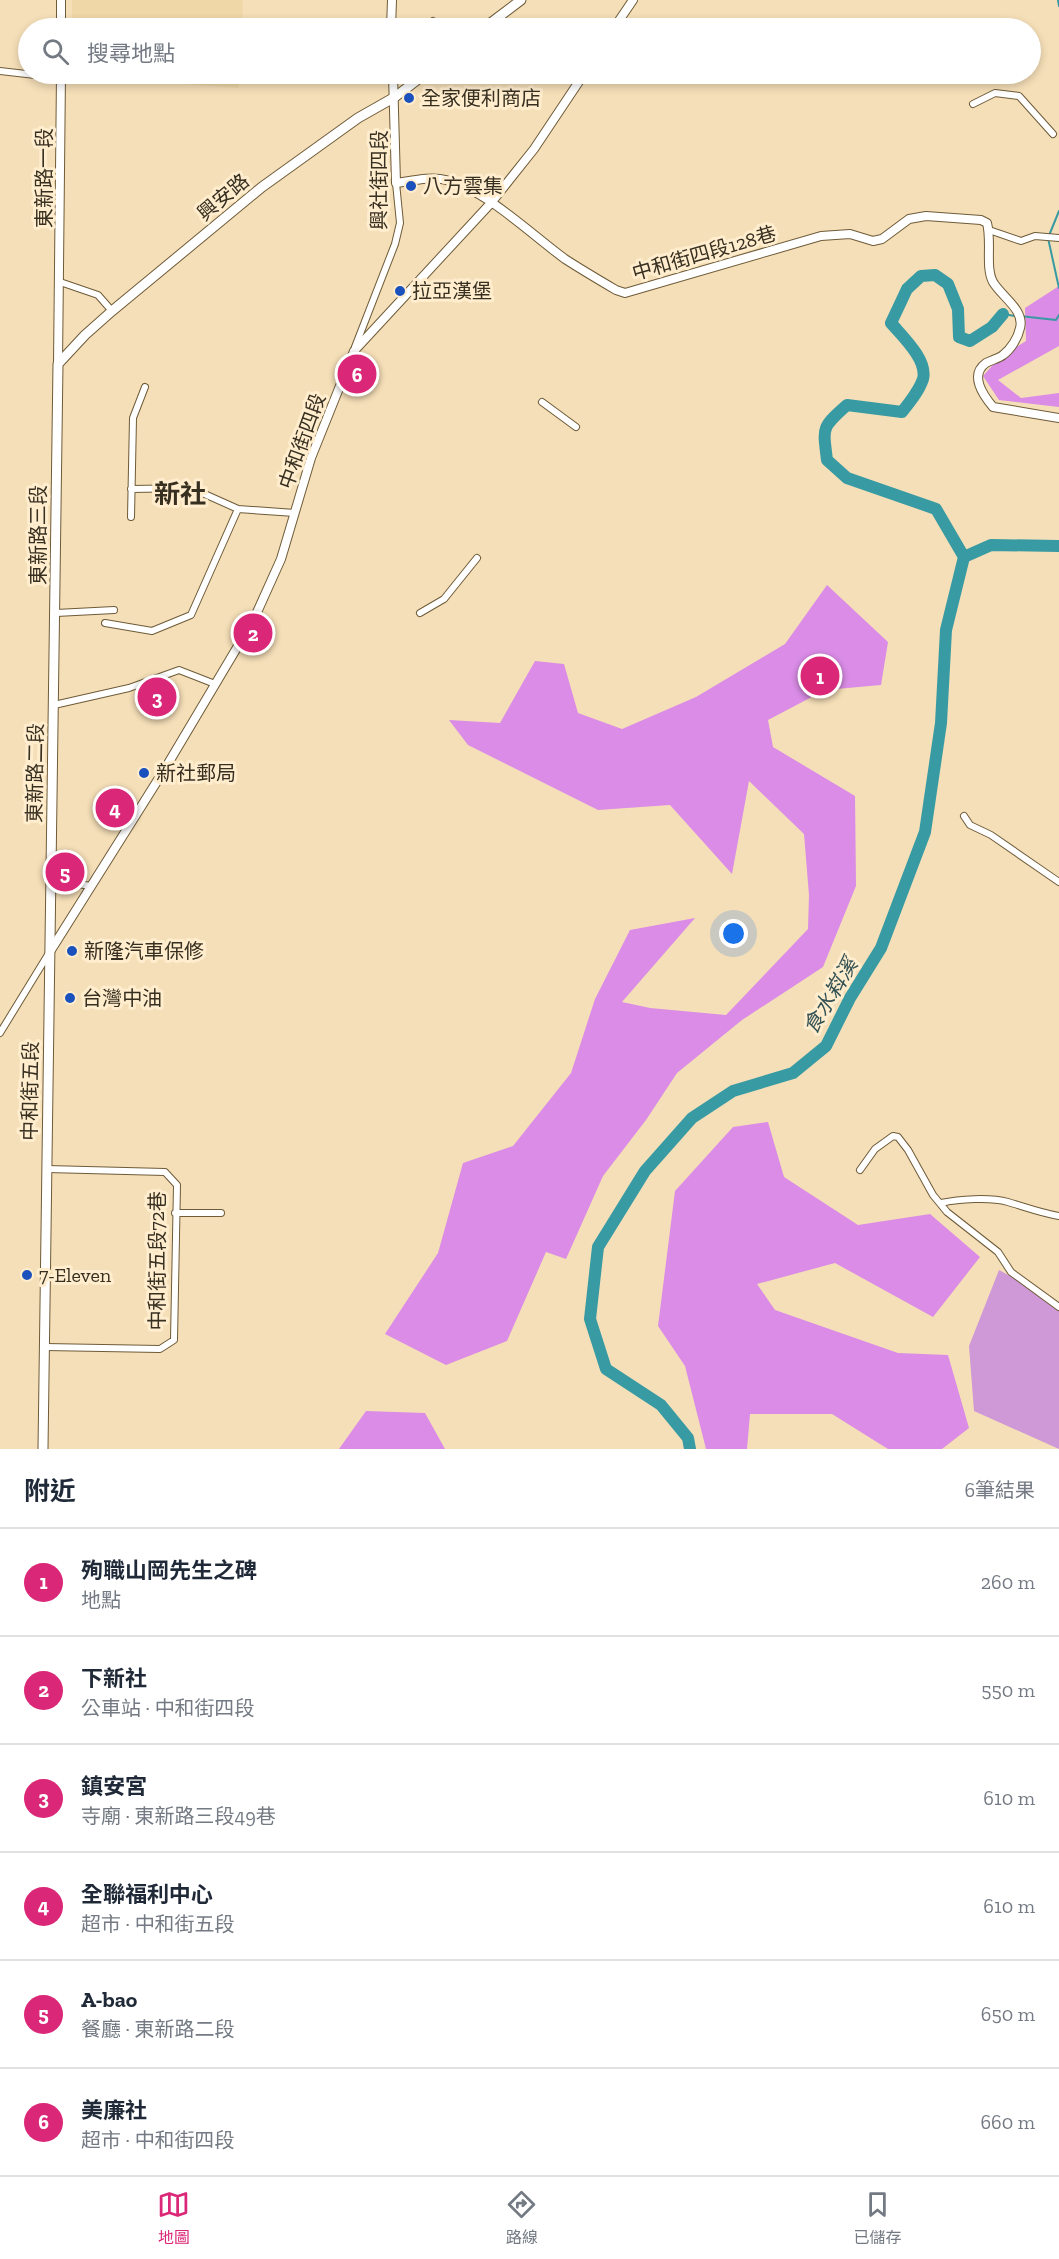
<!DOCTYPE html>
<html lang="zh-TW">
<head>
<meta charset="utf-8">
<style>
	body { margin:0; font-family:"Zilla Slab","Noto Sans TC",serif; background:#f6f6f7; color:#1f2937 }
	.you { position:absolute; left:734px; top:934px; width:21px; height:21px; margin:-15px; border:4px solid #fff; border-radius:50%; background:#1a73e8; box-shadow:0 0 0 9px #1a73e833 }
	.badge { display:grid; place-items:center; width:39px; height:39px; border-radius:50%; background:#db2777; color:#fff; font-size:20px; font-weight:700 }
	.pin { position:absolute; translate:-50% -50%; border:3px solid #fff; box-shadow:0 2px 6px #0006 }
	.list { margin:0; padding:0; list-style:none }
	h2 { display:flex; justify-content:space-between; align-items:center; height:78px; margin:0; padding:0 24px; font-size:26px }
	h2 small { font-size:20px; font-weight:400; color:#747a83 }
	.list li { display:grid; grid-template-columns:39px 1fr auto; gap:18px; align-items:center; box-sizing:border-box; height:108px; padding:0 24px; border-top:2px solid #e0e1e3 }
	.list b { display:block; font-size:22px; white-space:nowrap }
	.list p { margin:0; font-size:20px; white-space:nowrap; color:#747a83 }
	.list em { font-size:20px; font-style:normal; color:#747a83 }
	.icon { flex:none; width:33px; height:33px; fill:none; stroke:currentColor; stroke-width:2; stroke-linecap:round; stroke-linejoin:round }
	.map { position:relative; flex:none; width:1059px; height:1449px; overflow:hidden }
	.search { position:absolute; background:#fff; box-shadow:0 3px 9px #0003; left:18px; right:18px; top:18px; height:66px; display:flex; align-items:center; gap:15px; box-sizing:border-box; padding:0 21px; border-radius:33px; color:#747a83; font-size:22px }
	.sheet { height:726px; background:#fff }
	nav { display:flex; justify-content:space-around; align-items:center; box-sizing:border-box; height:84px; border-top:2px solid #e0e1e3; background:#fff; font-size:16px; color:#747a83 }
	nav a { display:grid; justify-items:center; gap:3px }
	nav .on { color:#db2777 }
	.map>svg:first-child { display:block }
	.built { fill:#f0d7a8 }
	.green { fill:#ce99d6 }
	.forest { fill:#da8ce6 }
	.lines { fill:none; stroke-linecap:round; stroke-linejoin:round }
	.stream { stroke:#389aa2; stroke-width:2 }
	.river { stroke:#389aa2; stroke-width:12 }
	.minor-casing { stroke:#6e5b38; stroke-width:8 }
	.tertiary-casing { stroke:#6e5b38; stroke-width:10 }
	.secondary-casing { stroke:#6e5b38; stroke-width:11 }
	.minor { stroke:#fff; stroke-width:6 }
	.tertiary { stroke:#fff; stroke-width:8 }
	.secondary { stroke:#fff; stroke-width:9 }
	.poi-dot { fill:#1b51bd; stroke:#ffedce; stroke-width:2 }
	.labels { text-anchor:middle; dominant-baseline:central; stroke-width:6; stroke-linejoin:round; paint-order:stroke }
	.poi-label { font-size:20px; fill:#372f20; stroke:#ffedce; text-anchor:start }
	.street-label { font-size:20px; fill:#372f20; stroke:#ffedce }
	.water-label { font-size:21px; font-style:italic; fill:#345254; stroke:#ffedce }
	.district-label { font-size:26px; font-weight:bold; fill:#372f20; stroke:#ffedce }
</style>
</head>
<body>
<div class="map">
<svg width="1059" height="1449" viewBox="0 0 1059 1449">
	<rect width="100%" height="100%" fill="#f5dfb8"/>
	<path class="built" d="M72 0H243L242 28H72Z
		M72 74H239V88L72 76Z"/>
	<path class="green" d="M999 1270 1059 1302V1449L974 1411 969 1346Z"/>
	<path class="forest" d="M1059 286V346L998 380 1021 398 1059 393V407L999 400 983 376 1000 357 1026 341 1025 308Z
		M827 585 888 642 881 685 825 690 768 720 773 747 855 796 856 886 823 967 742 1020 677 1073 646 1120 603 1176 566 1259 546 1252 507 1341 446 1365 385 1334 438 1253 463 1163 513 1146 571 1073 595 999 630 930 695 918 622 1002 650 1008 726 1015 808 929 809 895 804 834 749 781 732 874 670 805 598 810 468 745 449 720 500 723 535 661 564 664 578 713 622 729 696 697 785 644Z
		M768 1122 784 1177 858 1225 930 1214 980 1257 933 1317 835 1263 757 1284 775 1310 898 1353 948 1355 969 1428 942 1449H888L832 1414H750L747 1449H706L685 1366 658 1326 675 1191 733 1127Z
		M366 1411 425 1413 445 1449H339Z"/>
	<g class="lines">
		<path class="stream" d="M1058 0 1059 6
			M1059 211 1048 238 1059 288
			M1003 314 1015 316
			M1020 316 1056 320 1059 315"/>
		<path class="river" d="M964 557 936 509 847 478 827 460C823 427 821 428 847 405L902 412C910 402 919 391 923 379 928 360 902 336 891 323L907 289 921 276 935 275 948 284 958 309 959 337 970 341 992 327 1003 314
			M690 1449 688 1438 661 1405 606 1369 590 1319 598 1247 645 1171 692 1118 733 1091 793 1073 826 1046 850 998 881 948 925 832 941 723 946 630 964 557 991 545 1059 546"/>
		<g class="minor-casing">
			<path id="minor" d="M433 21 439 28
				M0 71 61 78
				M973 104 995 93 1019 96 1053 134
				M989 230 1021 241 1035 236 1059 238
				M60 282 98 295 112 311
				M355 347 395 244 400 223 396 183
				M542 402 576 427
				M131 489 191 488 238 509 295 513
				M131 517 133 418 145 387
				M56 613 114 610
				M420 613 444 599 477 558
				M105 623 152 631 191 615 238 509
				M54 705 129 688 179 670 215 684
				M964 816 970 825 991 835 1059 882
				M51 880 91 886
				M0 1033 49 953
				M860 1170 875 1149 893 1136 898 1137 908 1150 933 1195 947 1212 998 1252 1011 1272 1059 1307
				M941 1203C959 1199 990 1197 1008 1202 1025 1207 1041 1213 1059 1216
				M175 1213H221
				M45 1347 160 1349 174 1340 177 1185 165 1172 47 1169"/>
		</g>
		<g class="tertiary-casing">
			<path id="tertiary" d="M61 28V0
				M391 28 392 0
				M614 28 633 0
				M393 74 396 183C411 181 431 176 446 180 486 190 531 234 565 259 582 270 599 280 616 290L625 293 821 236 850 234 873 241 882 239 909 219 926 216 981 220 987 223C992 242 985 267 993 282 1001 296 1025 310 1020 328 1018 338 1011 349 1003 355 998 359 991 360 986 363 969 375 983 395 993 407L1059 418
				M58 364 61 74
				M51 950 166 767 254 619 281 559 311 458 354 351 491 203 534 149 584 74"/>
		</g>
		<g class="secondary-casing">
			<path id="secondary" d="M484 28 521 0
				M43 1449 58 364 85 335 112 311 262 187 358 118 395 97 425 74"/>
		</g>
		<use href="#minor" class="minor"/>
		<use href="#tertiary" class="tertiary"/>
		<use href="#secondary" class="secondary"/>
	</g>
	<g class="poi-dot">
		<circle cx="409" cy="98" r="6"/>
		<circle cx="411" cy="186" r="6"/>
		<circle cx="400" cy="291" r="6"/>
		<circle cx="144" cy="773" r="6"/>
		<circle cx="72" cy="951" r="6"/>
		<circle cx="70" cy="998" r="6"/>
		<circle cx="27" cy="1275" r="6"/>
	</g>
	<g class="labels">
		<g class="poi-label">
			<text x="421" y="98">全家便利商店</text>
			<text x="423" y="186">八方雲集</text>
			<text x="412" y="291">拉亞漢堡</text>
			<text x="156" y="773">新社郵局</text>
			<text x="84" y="951">新隆汽車保修</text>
			<text x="82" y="998">台灣中油</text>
			<text x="39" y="1275">7-Eleven</text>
		</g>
		<g class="street-label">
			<text transform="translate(44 178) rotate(-90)">東新路一段</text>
			<text transform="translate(379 180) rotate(-90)">興社街四段</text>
			<text transform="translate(223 197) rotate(-40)">興安路</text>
			<text transform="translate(704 253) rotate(-16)">中和街四段128巷</text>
			<text transform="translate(302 441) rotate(-70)">中和街四段</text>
			<text transform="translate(38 535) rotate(-90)">東新路三段</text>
			<text transform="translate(35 773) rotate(-89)">東新路二段</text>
			<text transform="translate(30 1091) rotate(-89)">中和街五段</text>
			<text transform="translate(157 1261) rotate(-90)">中和街五段72巷</text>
		</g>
		<g class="water-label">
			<text transform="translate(830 996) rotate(-59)">食水嵙溪</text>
		</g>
		<g class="district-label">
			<text x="180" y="494">新社</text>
		</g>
	</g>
</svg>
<div class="you"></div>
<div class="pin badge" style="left:820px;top:676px">1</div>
<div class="pin badge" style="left:253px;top:633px">2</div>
<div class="pin badge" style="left:157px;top:697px">3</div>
<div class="pin badge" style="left:115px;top:808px">4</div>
<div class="pin badge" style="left:65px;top:872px">5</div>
<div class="pin badge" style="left:357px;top:374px">6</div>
<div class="search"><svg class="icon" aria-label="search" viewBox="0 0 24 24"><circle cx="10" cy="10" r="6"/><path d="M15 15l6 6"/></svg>搜尋地點</div>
</div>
<section class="sheet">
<h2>附近<small>6筆結果</small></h2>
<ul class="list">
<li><span class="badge">1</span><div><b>殉職山岡先生之碑</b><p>地點</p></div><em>260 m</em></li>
<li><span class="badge">2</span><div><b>下新社</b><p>公車站 · 中和街四段</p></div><em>550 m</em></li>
<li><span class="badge">3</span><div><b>鎮安宮</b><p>寺廟 · 東新路三段49巷</p></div><em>610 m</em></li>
<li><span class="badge">4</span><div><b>全聯福利中心</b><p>超市 · 中和街五段</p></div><em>610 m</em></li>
<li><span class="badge">5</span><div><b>A-bao</b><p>餐廳 · 東新路二段</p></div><em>650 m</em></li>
<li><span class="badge">6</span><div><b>美廉社</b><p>超市 · 中和街四段</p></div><em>660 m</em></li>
</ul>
</section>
<nav>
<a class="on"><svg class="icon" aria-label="map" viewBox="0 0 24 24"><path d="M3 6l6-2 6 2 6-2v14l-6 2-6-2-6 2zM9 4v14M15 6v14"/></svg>地圖</a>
<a><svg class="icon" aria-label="directions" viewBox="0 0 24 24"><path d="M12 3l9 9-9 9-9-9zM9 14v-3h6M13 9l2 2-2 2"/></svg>路線</a>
<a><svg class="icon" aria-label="saved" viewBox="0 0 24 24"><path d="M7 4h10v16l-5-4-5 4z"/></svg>已儲存</a>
</nav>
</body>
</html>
